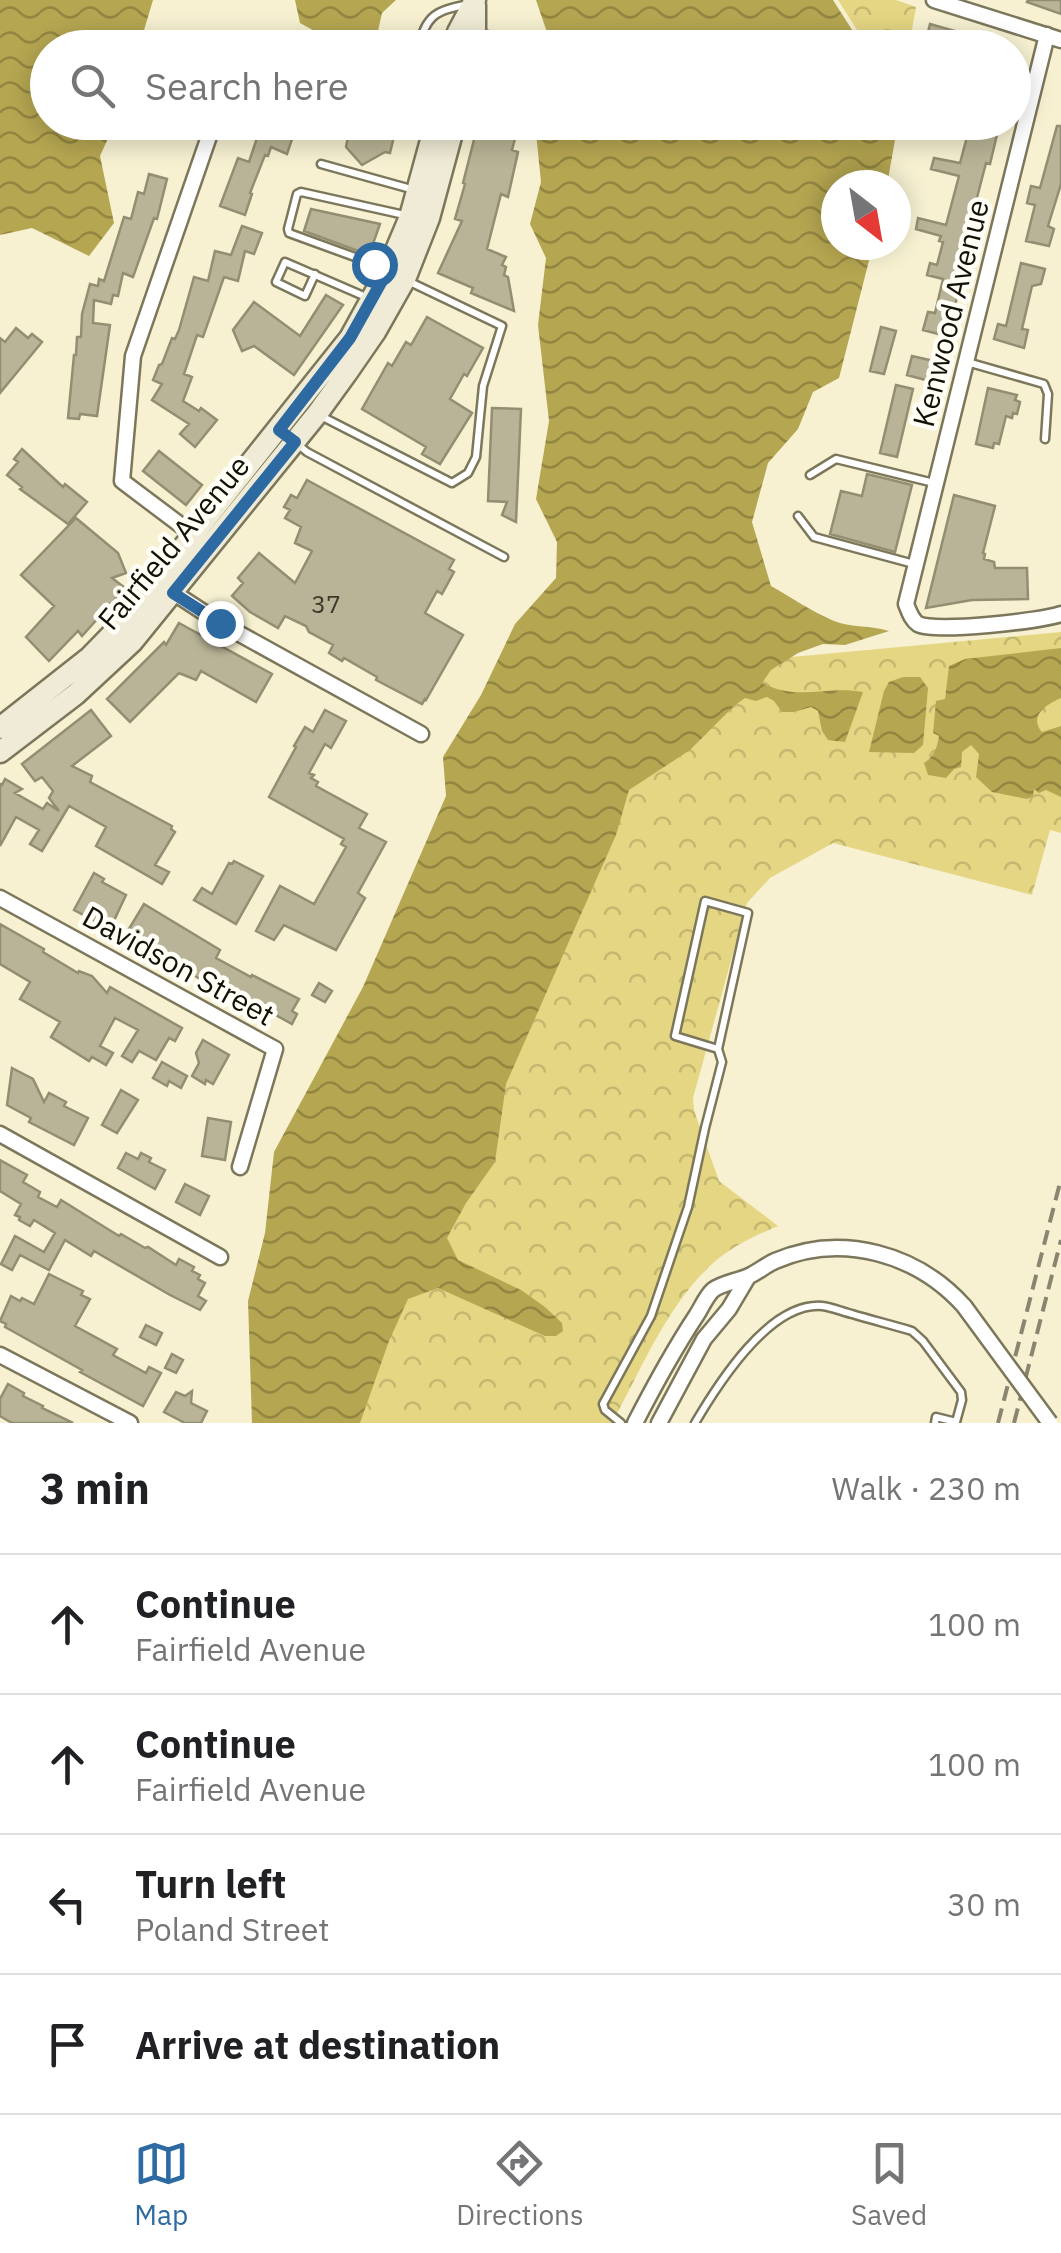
<!DOCTYPE html>
<html lang="en">
<head>
<meta charset="utf-8">
<style>
	body { margin:0; font-family:"IBM Plex Sans",sans-serif; background:#f6f6f6; color:#202124 }
	.compass { position:absolute; left:821px; top:170px; width:90px; height:90px; border-radius:50%; background:#fff; box-shadow:0 5px 25px #0003; rotate:149deg }
	.stop { position:absolute; width:30px; height:30px; margin:-22px; border:8px solid #2e6aa2; border-radius:50%; background:#fff }
	.stop.end { background:#2e6aa2; border-color:#fff; box-shadow:0 2px 10px #0008 }
	.list { margin:0; padding:0; list-style:none }
	h2 { display:flex; justify-content:space-between; align-items:center; height:130px; margin:0; padding:0 40px; font-size:42px }
	h2 small { font-size:32px; font-weight:400; color:#757577 }
	.list li { display:grid; grid-template-columns:65px 1fr auto; gap:30px; align-items:center; box-sizing:border-box; height:140px; padding:0 40px; border-top:2px solid #e0e0e0 }
	.list b { display:block; font-size:38px; white-space:nowrap }
	.list p { margin:0; font-size:32px; white-space:nowrap; color:#757577 }
	.list em { font-size:32px; font-style:normal; color:#757577 }
	.icon { flex:none; width:55px; height:55px; fill:none; stroke:currentColor; stroke-width:2; stroke-linecap:round; stroke-linejoin:round }
	.map { position:relative; flex:none; width:1061px; height:1423px; overflow:hidden }
	.search { position:absolute; background:#fff; box-shadow:0 5px 25px #0003; left:30px; right:30px; top:30px; height:110px; display:flex; align-items:center; gap:25px; box-sizing:border-box; padding:0 35px; border-radius:55px; color:#757577; font-size:38px }
	.sheet { height:690px; background:#fff }
	nav { display:flex; justify-content:space-around; align-items:center; box-sizing:border-box; height:140px; border-top:2px solid #e0e0e0; background:#fff; font-size:28px; color:#757577 }
	nav a { display:grid; justify-items:center; gap:5px }
	nav .on { color:#2e6aa2 }
	.map>svg:first-child { display:block }
	.park { fill:url(#park-crowns) }
	.water { fill:url(#water-waves) }
	.building { fill:#b9b497; stroke:#938e72; stroke-width:2.5 }
	.lines { fill:none; stroke-linecap:round; stroke-linejoin:round }
	.service-casing { stroke:#7c775b; stroke-width:11 }
	.minor-casing { stroke:#7c775b; stroke-width:19 }
	.secondary-casing { stroke:#7c775b; stroke-width:25 }
	.service { stroke:#fff; stroke-width:6 }
	.minor { stroke:#fff; stroke-width:14 }
	.secondary { stroke:#efebd6; stroke-width:20 }
	.rail { stroke:#898570; stroke-width:4; stroke-dasharray:15 8; stroke-linecap:butt }
	.minor-bridge-casing { stroke:#7c775b; stroke-width:19; stroke-linecap:butt }
	.minor-bridge { stroke:#fff; stroke-width:14 }
	.route { stroke:#2e6aa2; stroke-width:12 }
	.labels { text-anchor:middle; dominant-baseline:central; stroke-width:9; stroke-linejoin:round; paint-order:stroke }
	.number-label { font-size:25px; fill:#3c3a2a }
	.street-label { font-size:30px; fill:#131106; stroke:#fffef7 }
</style>
</head>
<body>
<div class="map">
<svg width="1061" height="1423" viewBox="0 0 1061 1423">
	<defs>
		<pattern id="park-crowns" width="20" height="18" patternUnits="userSpaceOnUse" patternTransform="scale(2.5)"><rect width="20" height="18" fill="#e5d683"/><path d="M2 6a3 3 0 1 1 6 0M12 15a3 3 0 1 1 6 0" fill="none" stroke="#c4b770"/></pattern>
		<pattern id="water-waves" width="16" height="10" patternUnits="userSpaceOnUse" patternTransform="scale(2.5)"><rect width="16" height="10" fill="#b5a651"/><path d="M0 5q4-4 8 0t8 0" fill="none" stroke="#928641"/></pattern>
	</defs>
	<rect width="100%" height="100%" fill="#f7f1d2"/>
	<path class="park" d="M838 0H896L916 7 909 47H868Z
		M1061 632V833L1050 830 1032 895 833 843 770 878 747 903 693 1098 694 1110 719 1181 778 1226C754 1236 730 1247 711 1265 666 1307 641 1370 612 1423H296L592 785 728 663Z"/>
	<path class="water" d="M0 0H153L139 47 48 48V122L115 123 100 156 114 223 89 256 32 228 0 235Z
		M295 0H396L382 13 376 40 367 48 333 47 334 42 300 23Z
		M536 0H833L863 47H552Z
		M535 123H898L887 185H836V245H873L839 378 813 392 798 429 768 463 752 522 771 586C792 598 813 612 834 621 852 628 871 625 889 631L845 645 823 644 798 653 771 670 762 683C799 702 826 685 863 692L845 742 828 740 822 731 818 711 811 707 794 712H782L774 701 767 697 756 701 745 698 734 706 690 750 629 790 616 835 506 1084 495 1162 466 1203 447 1238 458 1260 521 1290 545 1307 562 1323 563 1331 556 1336H545L438 1288 408 1299 389 1341 360 1423H252L248 1301 265 1233 274 1152 363 987 446 796 443 757 481 695 515 624 556 578 557 542 536 499 549 421 538 325 546 258 530 224 541 182Z
		M1061 648V698C1047 704 1028 716 1042 732L1061 726V797L1046 790 1039 793 1034 789 1033 796 1027 799 992 792 976 777 979 754 971 745 962 752 961 767 954 769 946 778 928 775 924 763C934 757 937 748 939 736L933 733 936 701 945 699 949 666 965 659Z
		M903 677H920L928 688 923 745 914 753 869 752 884 691 889 682Z"/>
	<path class="building" d="M1028 0H1061V14L1027 2Z
		M930 24 997 43V48H924Z
		M266 122H282L296 127 287 154 271 147 268 156 265 155 250 193 252 194 245 215 220 206 238 158 249 162 260 129 263 130Z
		M351 122H392L387 130 395 132 390 153 385 152 362 165 346 147Z
		M482 122H500L518 127 512 150 518 152 508 197 501 194 487 249 506 257 502 265 506 267 504 275 508 277 514 311 471 293 473 288 438 273 462 221 455 219 465 184 463 183 478 124 482 125Z
		M971 122H1000L990 164 986 163 973 213H976L970 237 972 238 952 317 955 318 950 337 923 330 928 312 935 313 943 279 927 275 930 263 937 265 943 242 939 241 941 236 916 229 918 218 946 225 959 176 931 169 934 158 960 163Z
		M1057 126H1061V184L1048 226 1054 229 1049 246 1026 241 1035 205 1027 203 1031 186 1040 188Z
		M149 174 167 179 157 219 154 218 133 277 123 273 118 296 113 295 111 304 94 300 93 323 110 325 97 416 80 414 79 419 68 418 74 355H76L77 337H81L82 314 90 284 98 286 99 279 104 281 124 217 131 219 138 192 144 194Z
		M311 209 380 224 369 255 304 231Z
		M242 226 262 233 254 254 245 251 238 281 224 277 203 337 197 335 184 374 192 377 183 401 199 411 201 408 217 420 195 447 180 434 189 424 152 400 162 384 153 380 159 365 162 364 172 338 175 339 179 330 194 277 208 281 215 251 231 255Z
		M1021 263 1045 269 1041 284 1032 286 1022 329 1028 330 1024 348 994 339 998 324 1006 326Z
		M326 295 343 305 294 375 254 346 242 351 233 330 254 302 300 336Z
		M427 317 483 348 467 376 464 374 450 399 472 413 440 464 422 454 426 447 362 409 388 363 392 366 406 342 411 345Z
		M881 327 896 331 884 374 870 371Z
		M16 328 28 338 32 334 42 342 0 393V338L5 342Z
		M912 356 938 362 933 382 907 375Z
		M896 385 913 389 897 457 880 453Z
		M988 388 1017 395 1015 400 1020 402 1017 414 1013 413 1012 418 1006 416 999 444 994 443 993 448 976 444Z
		M492 408 521 409 516 522 502 515 507 502 488 501Z
		M22 449 63 487 65 484 87 502 68 524 20 489 22 487 7 475 18 462 14 459Z
		M159 451 202 485 186 505 143 471Z
		M867 474 912 485 895 552 830 534 841 491 862 496Z
		M307 480 454 560 449 569 454 572 442 594 437 591 425 613 463 635 426 700 425 699 422 704 376 680 377 677 344 658 342 661 329 653 333 645 309 632 306 626 285 616 278 628 250 612 232 596 243 583 238 578 259 553 295 583 312 551 295 543 301 527 285 518 290 510 284 507 291 495 297 498Z
		M954 495 995 506 983 553 985 554 984 559 994 562 995 568H1027L1028 599 972 600 926 608Z
		M76 518 118 553 126 573 112 578 125 588 82 636 78 631 49 661 26 637 54 606 21 575Z
		M179 623 272 674 256 702 201 671 196 680 179 673 130 722 107 699 164 642 166 645Z
		M91 710 111 736 72 766 92 776 90 782 172 826 171 829 175 832 155 865 169 872 162 884 96 846 106 827 69 806 42 851 30 844 39 830 16 817 0 846V784L2 785 5 779 22 789 15 793 43 809 47 803 59 811 49 798 53 791 42 777 35 781 22 764Z
		M325 710 346 721 331 748 325 744 309 773 314 775 311 778 318 782 316 786 367 814 359 828 386 842 358 893 365 898 336 950 284 925 274 940 256 931 280 886 314 904 346 847 341 844 344 839 269 797 296 747 294 746 305 727 313 732Z
		M234 861 263 876 236 924 194 900 202 888 212 894 229 863 232 864Z
		M94 873 104 879 102 882 126 895 110 929 74 910Z
		M144 904 220 950 216 958 251 977 252 975 299 999 292 1011 297 1014 292 1024 259 1006 257 1009 224 992 124 937Z
		M0 924 44 949 43 952 78 973 79 971 92 976 107 993 110 987 182 1028 175 1041 169 1038 156 1060 139 1051 132 1062 122 1056 138 1030 115 1018 100 1046 113 1053 106 1065 92 1057 89 1061 51 1037 60 1022 20 999 30 982 0 964Z
		M319 983 332 991 325 1002 312 995Z
		M203 1040 229 1055 213 1084 206 1080 205 1084 192 1076 199 1063 196 1053Z
		M162 1062 187 1076 181 1088 169 1081 167 1086 153 1078Z
		M12 1068 33 1079 44 1102 49 1093 66 1102 64 1106 88 1118 74 1145 29 1122 31 1118 7 1105Z
		M121 1090 138 1100 117 1133 102 1125Z
		M208 1118 231 1122 225 1160 202 1156Z
		M126 1153 138 1159 141 1153 151 1158 149 1162 165 1170 155 1189 118 1168Z
		M0 1160 27 1175 23 1182 40 1192 38 1197 57 1207 61 1200 119 1236 121 1234 145 1248 148 1247 176 1265 179 1259 194 1267 192 1271 200 1275 198 1279 205 1283 198 1296 206 1301 200 1310 170 1295 94 1251 91 1256 65 1240 49 1270 20 1255 12 1270 1 1264 15 1236 44 1252 55 1233 34 1220 30 1226 19 1220 20 1217 15 1215 21 1204 0 1191Z
		M185 1184 209 1196 200 1215 176 1202Z
		M49 1274 83 1291 81 1295 90 1299 75 1326 117 1349 113 1355 146 1373 149 1367 161 1373 143 1406 80 1372 82 1370 5 1327 6 1324 0 1321 11 1296 20 1301 22 1298 34 1304Z
		M146 1325 162 1333 156 1345 140 1337Z
		M172 1354 183 1360 176 1373 165 1368Z
		M8 1384 24 1393 23 1396 43 1406 42 1408 73 1423H12L0 1416V1399Z
		M192 1391 191 1403 207 1411 201 1423H185L164 1412 176 1392 185 1396Z"/>
	<g class="lines">
		<g class="service-casing">
			<path id="service" d="M477 33C489 36 506 36 512 48
				M418 48C427 14 435 11 469 4
				M321 164 411 189
				M385 268 289 233 288 229 297 194 301 192 409 216
				M315 274 305 296 276 282 285 262 366 297
				M967 362 1044 384 1048 394 1045 439
				M319 415 452 483 468 473 476 457 483 386 502 326 410 282
				M296 443 307 452 504 557
				M810 475 836 459 934 483
				M798 516 814 537 914 564
				M621 1423 605 1410 603 1404 651 1316 688 1207 705 1128 722 1062 718 1049 748 913 705 901 675 1036 718 1049
				M695 1423C718 1384 769 1302 822 1306 832 1307 843 1312 852 1314 872 1320 892 1325 912 1331L923 1341 961 1392 962 1400 956 1422 936 1417 935 1423"/>
		</g>
		<g class="minor-casing">
			<path id="minor" d="M934 0 1061 40
				M1047 35 906 604C909 611 911 619 918 624 935 633 1041 621 1061 614
				M199 539 122 481 133 356 214 122
				M165 587 220 623 421 734
				M0 898 275 1049 240 1167
				M0 1134 220 1257
				M0 1355 130 1423
				M635 1423C654 1386 673 1351 696 1316 701 1309 706 1296 713 1290 722 1283 738 1281 749 1276 758 1272 766 1265 775 1261 842 1232 917 1254 964 1306
				M659 1423 704 1339 729 1309 748 1277"/>
		</g>
		<g class="secondary-casing">
			<path id="secondary" d="M454 48 458 32 475 0
				M473 48 475 37V5
				M0 728 90 657 123 623 350 338 388 269 410 217 436 122
				M0 752 76 694 132 642 317 414 346 374 375 332 405 279 429 218 455 122"/>
		</g>
		<use href="#service" class="service"/>
		<use href="#minor" class="minor"/>
		<use href="#secondary" class="secondary"/>
		<path class="rail" d="M998 1423 1061 1179
			M1014 1423 1061 1240"/>
		<g class="minor-bridge-casing">
			<path id="minor-bridge" d="M964 1306 1050 1423"/>
		</g>
		<use href="#minor-bridge" class="minor-bridge"/>
	</g>
	<g class="lines">
		<path class="route" d="M220 623 173 593 295 442 279 430 350 338 388 270 374 264"/>
	</g>
	<g class="labels">
		<g class="number-label">
			<text x="326" y="603">37</text>
		</g>
		<g class="street-label">
			<text transform="translate(950 313) rotate(-76)">Kenwood Avenue</text>
			<text transform="translate(173 542) rotate(-50)">Fairfield Avenue</text>
			<text transform="translate(179 965) rotate(29)">Davidson Street</text>
		</g>
	</g>
</svg>
<svg class="compass" viewBox="-18 -18 36 36"><path d="M0-13l5 13h-10z" fill="#e53935"/><path d="M0 13l5-13h-10z" fill="#757577"/></svg>
<div class="stop" style="left:374px;top:264px"></div>
<div class="stop end" style="left:220px;top:623px"></div>
<div class="search"><svg class="icon" aria-label="search" viewBox="0 0 24 24"><circle cx="10" cy="10" r="6"/><path d="M15 15l6 6"/></svg>Search here</div>
</div>
<section class="sheet">
<h2>3 min<small>Walk · 230 m</small></h2>
<ul class="list">
<li><svg class="icon" aria-label="ahead" viewBox="0 0 24 24"><path d="M12 20V5M6 11l6-6 6 6"/></svg><div><b>Continue</b><p>Fairfield Avenue</p></div><em>100 m</em></li>
<li><svg class="icon" aria-label="ahead" viewBox="0 0 24 24"><path d="M12 20V5M6 11l6-6 6 6"/></svg><div><b>Continue</b><p>Fairfield Avenue</p></div><em>100 m</em></li>
<li><svg class="icon" aria-label="left" viewBox="0 0 24 24"><path d="M17 20v-9H6M10 6l-5 5 5 5"/></svg><div><b>Turn left</b><p>Poland Street</p></div><em>30 m</em></li>
<li><svg class="icon" aria-label="arrive" viewBox="0 0 24 24"><path d="M6 21V4h12l-3 4 3 4H6"/></svg><div><b>Arrive at destination</b></div></li>
</ul>
</section>
<nav>
<a class="on"><svg class="icon" aria-label="map" viewBox="0 0 24 24"><path d="M3 6l6-2 6 2 6-2v14l-6 2-6-2-6 2zM9 4v14M15 6v14"/></svg>Map</a>
<a><svg class="icon" aria-label="directions" viewBox="0 0 24 24"><path d="M12 3l9 9-9 9-9-9zM9 14v-3h6M13 9l2 2-2 2"/></svg>Directions</a>
<a><svg class="icon" aria-label="saved" viewBox="0 0 24 24"><path d="M7 4h10v16l-5-4-5 4z"/></svg>Saved</a>
</nav>
</body>
</html>
